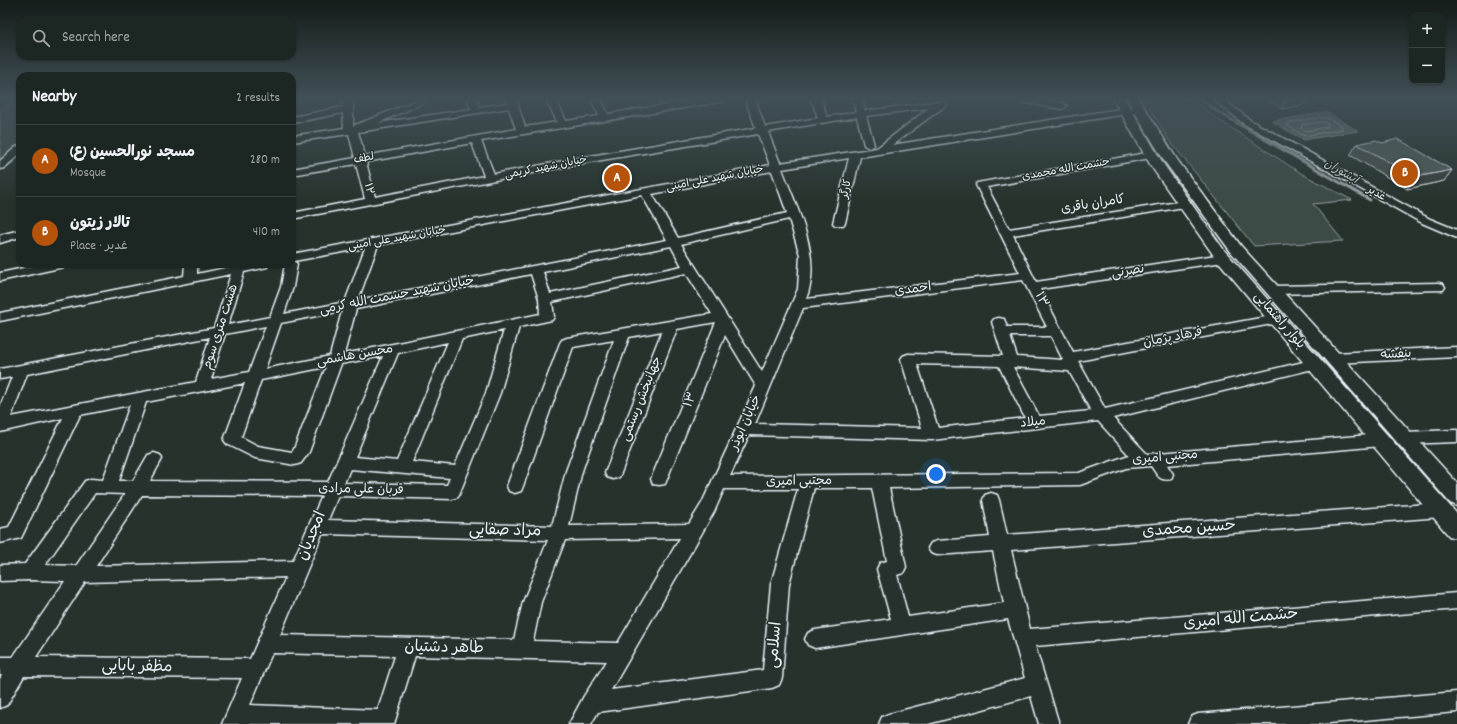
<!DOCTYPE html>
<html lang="en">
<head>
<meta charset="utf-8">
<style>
	body { margin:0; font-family:Dekko,"Playpen Sans Arabic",sans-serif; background:#252e2a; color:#f1f3f6 }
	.controls { position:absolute; right:12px; top:12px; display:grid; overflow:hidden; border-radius:8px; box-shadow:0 1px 3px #0004 }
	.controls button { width:36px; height:36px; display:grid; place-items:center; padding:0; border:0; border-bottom:1px solid #3a4340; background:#1c2622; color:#f1f3f6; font:20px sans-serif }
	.you { position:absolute; left:936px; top:474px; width:14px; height:14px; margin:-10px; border:3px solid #fff; border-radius:50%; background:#1a73e8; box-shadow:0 0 0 6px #1a73e833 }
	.badge { display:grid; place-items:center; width:26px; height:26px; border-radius:50%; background:#b45309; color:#fff; font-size:13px; font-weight:700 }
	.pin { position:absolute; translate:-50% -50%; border:2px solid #fff; box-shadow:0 1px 4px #0006 }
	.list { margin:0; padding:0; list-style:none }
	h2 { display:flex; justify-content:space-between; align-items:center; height:52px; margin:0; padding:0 16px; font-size:17px }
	h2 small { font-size:13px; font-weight:400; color:#a0a5a5 }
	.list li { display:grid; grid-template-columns:26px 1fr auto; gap:12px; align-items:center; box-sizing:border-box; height:72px; padding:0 16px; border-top:1px solid #3a4340 }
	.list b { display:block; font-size:15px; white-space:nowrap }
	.list p { margin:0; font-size:13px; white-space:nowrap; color:#a0a5a5 }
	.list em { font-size:13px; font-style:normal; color:#a0a5a5 }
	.icon { flex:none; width:22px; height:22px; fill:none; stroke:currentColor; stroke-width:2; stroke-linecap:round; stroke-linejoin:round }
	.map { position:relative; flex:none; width:1457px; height:724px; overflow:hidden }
	.search { position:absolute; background:#1c2622; box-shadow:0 1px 3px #0004; left:16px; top:16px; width:280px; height:44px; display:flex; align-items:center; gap:10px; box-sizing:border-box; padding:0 14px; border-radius:12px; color:#a0a5a5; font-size:15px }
	.panel { position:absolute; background:#1c2622; box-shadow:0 1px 3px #0004; left:16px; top:72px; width:280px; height:196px; border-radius:12px }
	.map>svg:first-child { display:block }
	.green { fill:#3e4b47; stroke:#939ea0 }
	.water { fill:#636f6d; stroke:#98a3a5 }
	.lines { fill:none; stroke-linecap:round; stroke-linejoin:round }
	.shore { stroke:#b3bdc0; stroke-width:1 }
	.stream { stroke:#98a3a5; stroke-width:3 }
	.minor-casing { stroke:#e8f1f8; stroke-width:3 }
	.major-casing { stroke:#e8f1f8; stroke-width:3 }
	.minor { fill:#26332d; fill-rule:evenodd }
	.major { fill:#26332d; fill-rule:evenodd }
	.wall { fill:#454f4d; stroke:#e8f1f8 }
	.shaded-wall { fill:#38403e; stroke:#e8f1f8 }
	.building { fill:#505c59; stroke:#e8f1f8 }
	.labels { text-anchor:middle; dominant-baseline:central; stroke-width:3; stroke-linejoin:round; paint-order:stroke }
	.far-street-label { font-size:11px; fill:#e8f1f8; stroke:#26332d }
	.far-water-label { font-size:12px; font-style:italic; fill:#b3bdc0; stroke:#26332d }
	.street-label { font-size:13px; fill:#e8f1f8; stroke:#26332d }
	.near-street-label { font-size:16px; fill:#e8f1f8; stroke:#26332d }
</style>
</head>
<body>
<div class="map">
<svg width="1457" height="724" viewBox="0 0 1457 724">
	<rect width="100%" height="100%" fill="#26332d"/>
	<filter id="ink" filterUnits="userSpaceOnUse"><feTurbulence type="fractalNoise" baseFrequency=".025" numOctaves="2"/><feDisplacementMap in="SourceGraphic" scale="8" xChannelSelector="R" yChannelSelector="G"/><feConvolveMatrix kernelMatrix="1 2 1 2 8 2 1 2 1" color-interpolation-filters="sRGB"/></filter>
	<g filter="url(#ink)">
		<path class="green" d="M16 99H20V143L0 161V111Z
			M1144 99H1191L1222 122 1304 175 1352 200 1313 204 1343 241 1254 246 1169 140Z"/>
		<path class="water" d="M1326 112 1358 131 1303 140 1272 121Z"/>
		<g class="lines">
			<path class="shore" d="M1325 117 1342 126 1343 129 1304 136 1287 125 1288 123Z
				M1324 122 1328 124 1327 127 1306 131 1301 128 1302 125Z"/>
			<path class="stream" d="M1200 99 1218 112 1370 200"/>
			<g class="minor-casing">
				<path id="minor" d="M343 99H353V126L420 99H433L378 123 471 109 467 99H477L479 107 508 103 506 99H516L525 127 557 122 546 99H556L566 121 599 116 591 99H601L608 114 701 99H724L720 102 481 141 494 174 590 156 756 128 745 99H755L765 127 818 118 811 99H821L827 117 856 112 852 99H862L865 111 941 101 945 102 947 104 945 106 892 145 1126 108 1143 109 1145 111 1143 113 1126 114 860 157 845 223 843 225H835L833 223 849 158 782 169C797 208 823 258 806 299L1020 273 976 185 977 183 1152 152 1157 155 1156 157 987 187 1009 229 1184 201 1190 204 1184 207 1013 235 1036 282 1223 254 1227 255 1229 258 1227 261 1223 262 1040 289 1073 352 1277 315 1282 316 1284 319 1282 322 1277 323 1078 361 1105 409 1316 359 1321 361 1323 364 1321 367 1113 418 1147 454 1381 434 1386 436 1389 440 1386 444 1381 446 1167 465 1173 474 1171 479C1159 482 1157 474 1151 466L1126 468 1080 485 889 488 906 567 903 573 897 575 908 617 1004 603 993 551 937 555 931 553 928 548 931 543 937 541 990 537 983 500 985 495 991 493 997 495 999 500 1007 535 1441 503 1447 505 1449 510 1447 515 1441 517 1011 550 1030 629 1457 593V609L1035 646 1059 724H1039L1031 696 928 724H879L882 717 889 714 1025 678 1008 619 815 648 808 645 805 639 808 633 815 630 891 619 877 569 880 563 887 561 872 488H814L789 584 782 678 779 685 772 688 598 712 591 724H569L584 696 607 661 415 656 394 724H222L242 678 24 676 7 705 0 708V679L2 675H0V657H13L65 581 30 580 0 581V565L25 564 85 481 91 479 103 480 130 405 80 415 21 538 0 543V529L9 527 63 418 0 432V407L12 377 0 379V369L214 328 231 274 0 321V313L184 276 185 264H197V274L244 264H269L267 267 244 272 228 325 270 317 281 287 285 264H292V254L770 165 758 134 590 162 292 219V213L365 199 356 164 292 175V169L355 158 349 134 292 142V136L344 128 343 113 292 123V117L343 107ZM509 108 516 129 365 156 358 132ZM929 108 877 148 780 163 768 132 857 117 864 145 869 148 874 145 866 116ZM472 143 484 176 375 197 366 162ZM772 171 787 213 678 238 652 194ZM642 195 667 240 358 300 378 245ZM789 219 800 255 798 289 762 372 681 244ZM671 246 682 266 550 294 543 272ZM365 248 345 302 284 314 293 287 297 264 294 261ZM686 273 712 314 567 338 562 340 560 343 507 486 509 491 515 493 521 491 523 486 573 347 614 340 566 471 552 526 328 520 338 496 452 499 458 497 500 393 519 327 552 320 554 317 552 302ZM531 274 539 299 540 314 344 354 356 309ZM1023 280 1047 327H1007L1004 319 999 318 994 319 992 322 1003 356 908 354 903 356 901 359 922 428 755 424 803 308ZM342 311 330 356 265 369 281 323ZM716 322 651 479 653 484 659 485 665 484 667 479 725 335 756 386 702 503 689 524 569 526 582 471 629 337 662 331 605 473 607 477 613 479 619 477 621 473 677 329ZM266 326 249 372 211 379 225 334ZM504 330 486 393 455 466 412 462 462 339ZM1010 336H1051L1063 360 1017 357ZM210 337 196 382 11 417 27 374ZM448 342 397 461 355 457 398 353ZM383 356 328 482 150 481 162 459 160 455 154 453 148 455 133 481H119L146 402 245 383 224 440 227 444 255 458 295 465 301 463 309 452 341 364ZM917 364 999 366 1025 418 938 428ZM326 367 294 449 292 452 258 446 241 437 261 380ZM1013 367 1069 371 1091 411 1039 416ZM1098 421 1129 455 1079 473 730 476 749 435 932 440ZM350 469 450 478 447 485 344 483ZM724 489H798L771 584 763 670 611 690 714 512ZM95 493 125 494 76 566 45 565ZM142 495 322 496 293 561 96 566ZM322 534 548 540 523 602 514 640 280 635ZM680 538 618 643 533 641 541 602 565 540ZM286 577 250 659 36 657 85 582ZM272 653 395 656 378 710 250 705Z
					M1016 99C1027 99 1059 98 1067 106L1062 109 1020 102Z
					M1213 99H1223L1250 120 1430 219 1457 230V238L1422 223 1244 124Z
					M20 146V154L4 168 0 169V161L16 147Z
					M20 230V237L0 243V235Z
					M43 264H66L64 267 0 281V273Z
					M1439 283 1443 284 1445 287 1443 290 1273 294 1269 293 1267 290 1269 287 1273 286Z
					M1457 347V357L1334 363 1329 361 1327 358 1329 355 1334 353Z
					M1457 430V442L1404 444 1399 442 1396 438 1399 434 1404 432Z
					M1457 692V712L1318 724H1188L1191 717 1198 714Z"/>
			</g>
			<g class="major-casing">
				<path id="major" d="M1113 99H1125L1164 165 1224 250 1457 514V538L1449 536 1214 256 1151 166Z
					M1127 99H1139L1178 161 1241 246 1457 483V506L1450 503 1231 252 1165 162Z"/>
			</g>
			<use href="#minor" class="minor"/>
			<use href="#major" class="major"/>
		</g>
		<path class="wall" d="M1265 99H1322L1304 102 1302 105 1282 109Z
			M1382 143 1452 170 1444 181 1407 189 1350 155 1357 144Z"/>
		<path class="shaded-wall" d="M1294 99H1322L1304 102 1302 105 1282 109 1286 101Z
			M1452 170 1444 181 1407 189 1415 177Z"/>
		<path class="building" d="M1284 99H1294L1286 101Z
			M1398 139 1452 170 1415 177 1357 144 1376 140 1382 143Z"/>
	</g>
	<linearGradient id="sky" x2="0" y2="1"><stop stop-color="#151c19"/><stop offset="0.49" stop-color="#415057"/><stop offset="1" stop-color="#415057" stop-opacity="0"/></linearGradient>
	<rect width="1457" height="201" fill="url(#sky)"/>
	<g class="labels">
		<g class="far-street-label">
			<text transform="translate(364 159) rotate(-10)">لطف</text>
			<text transform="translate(546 168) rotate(-11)">خیابان شهید کریمی</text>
			<text transform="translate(1066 170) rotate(-10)">حشمت الله محمدی</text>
			<text transform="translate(715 179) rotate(-11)">خیابان شهید علی امینی</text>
			<text transform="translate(368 189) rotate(77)">۱۲</text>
			<text transform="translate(847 189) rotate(-77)">کارگر</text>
			<text transform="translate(1376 194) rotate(29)">غدیر</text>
			<text transform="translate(397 239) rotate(-10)">خیابان شهید علی امینی</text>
		</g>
		<g class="far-water-label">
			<text transform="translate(1341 172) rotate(30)">آبشوران</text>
		</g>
		<g class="street-label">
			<text transform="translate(1093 205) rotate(-9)">کامران باقری</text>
			<text transform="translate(1128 272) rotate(-9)">نصرتی</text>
			<text transform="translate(913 290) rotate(-7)">احمدی</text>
			<text transform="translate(397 296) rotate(-11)">خیابان شهید حشمت الله کرمی</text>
			<text transform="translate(1041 300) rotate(63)">۱۳</text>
			<text transform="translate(1279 321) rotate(49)">بلوار راهنمایی</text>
			<text transform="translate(221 327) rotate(-72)">هشت متری سوم</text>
			<text transform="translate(1173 338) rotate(-11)">فرهاد پژمان</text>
			<text transform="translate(1396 355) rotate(-3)">بنفشه</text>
			<text transform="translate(355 356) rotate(-10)">محسن هاشمی</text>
			<text transform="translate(642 399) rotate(-68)">جهانبخش رستمی</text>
			<text transform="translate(691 400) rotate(-68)">۱۳</text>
			<text transform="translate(746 423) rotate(-66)">خیابان ابوذر</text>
			<text transform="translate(1033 423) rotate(-6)">میلاد</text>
			<text transform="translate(1165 458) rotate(-5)">مجتبی امیری</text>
			<text transform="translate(799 482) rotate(-1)">مجتبی امیری</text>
			<text transform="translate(361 490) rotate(1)">قربان علی مرادی</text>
		</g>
		<g class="near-street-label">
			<text transform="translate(1189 529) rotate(-4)">حسین محمدی</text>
			<text transform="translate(505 531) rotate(1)">مراد صفایی</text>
			<text transform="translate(312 536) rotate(-67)">امجدیان</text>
			<text transform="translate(1241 619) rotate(-5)">حشمت الله امیری</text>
			<text transform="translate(775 645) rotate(-85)">اسلامی</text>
			<text transform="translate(444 648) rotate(1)">طاهر دشتیان</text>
			<text transform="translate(137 667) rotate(1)">مظفر بابایی</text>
		</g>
	</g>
</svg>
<div class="controls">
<button>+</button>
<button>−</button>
</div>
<div class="you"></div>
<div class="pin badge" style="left:617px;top:178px">A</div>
<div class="pin badge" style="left:1405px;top:173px">B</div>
<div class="search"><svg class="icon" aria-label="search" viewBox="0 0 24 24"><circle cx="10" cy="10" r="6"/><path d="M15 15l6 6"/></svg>Search here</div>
<section class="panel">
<h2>Nearby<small>2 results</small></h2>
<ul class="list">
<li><span class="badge">A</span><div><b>مسجد نورالحسین (ع)</b><p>Mosque</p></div><em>280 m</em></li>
<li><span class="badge">B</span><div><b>تالار زیتون</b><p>Place · غدیر</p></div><em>410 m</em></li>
</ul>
</section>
</div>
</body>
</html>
